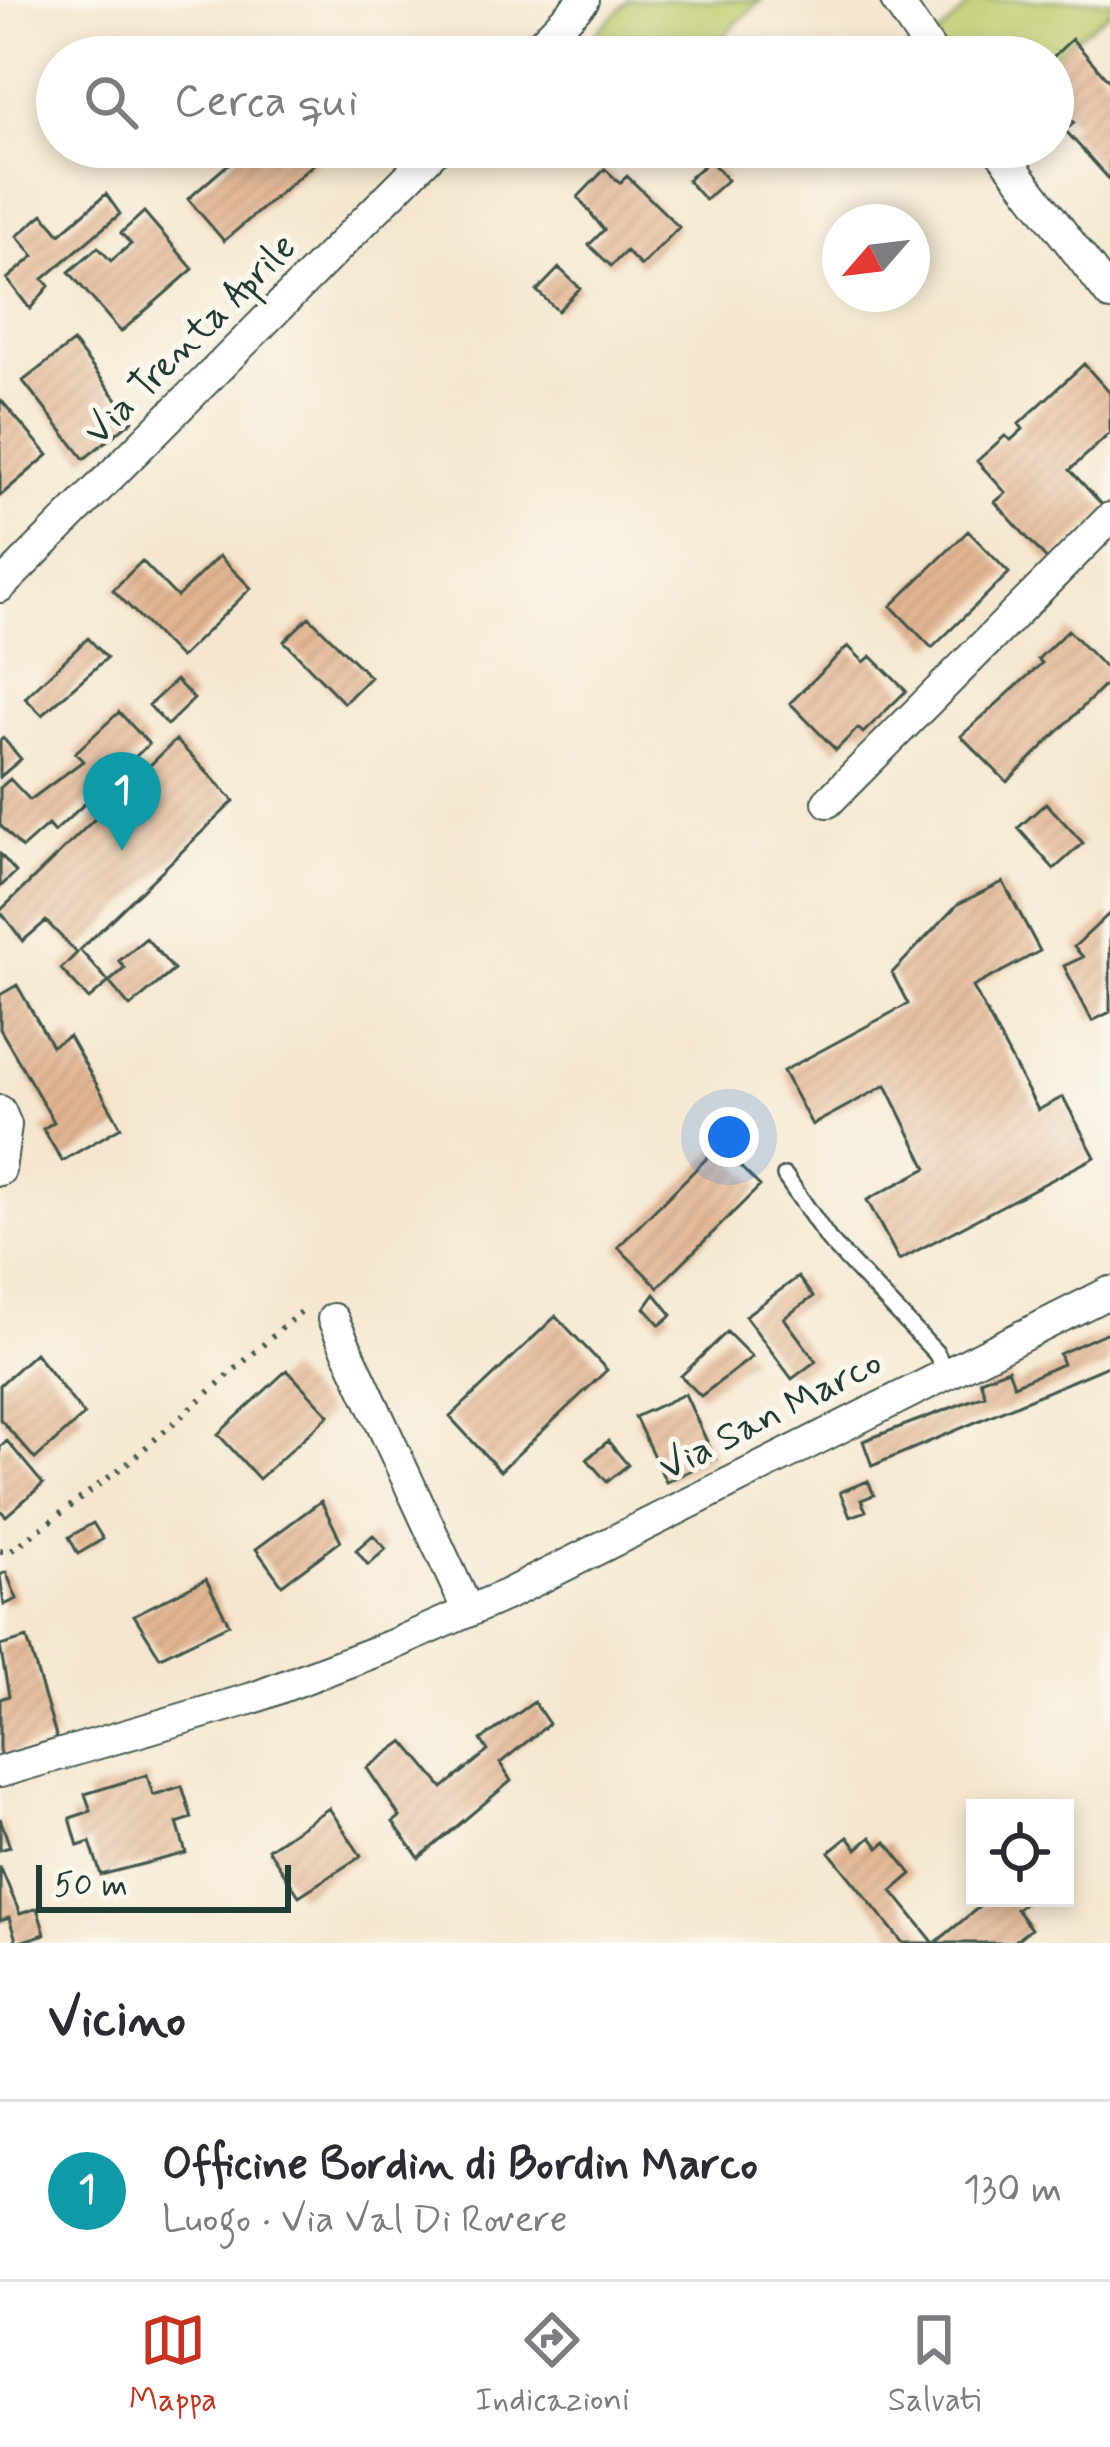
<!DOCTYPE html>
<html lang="it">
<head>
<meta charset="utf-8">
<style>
	body { margin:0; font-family:Mynerve,sans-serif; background:#f7f7f7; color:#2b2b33 }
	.controls { position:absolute; right:36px; bottom:36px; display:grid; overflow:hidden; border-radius:0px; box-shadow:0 6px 18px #0003 }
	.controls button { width:108px; height:108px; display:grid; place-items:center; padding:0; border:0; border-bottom:3px solid #e1e1e2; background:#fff; color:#2b2b33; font:60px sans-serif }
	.compass { position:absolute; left:822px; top:204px; width:108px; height:108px; border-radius:50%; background:#fff; box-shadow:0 6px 18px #0003; rotate:242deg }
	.scale { position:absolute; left:36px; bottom:30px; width:255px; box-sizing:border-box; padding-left:12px; border:6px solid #1f3d34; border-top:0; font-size:33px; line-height:42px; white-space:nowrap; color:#1f3d34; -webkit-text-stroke:9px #fbf7ec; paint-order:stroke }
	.you { position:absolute; left:729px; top:1137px; width:42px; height:42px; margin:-30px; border:9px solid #fff; border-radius:50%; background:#1a73e8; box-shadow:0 0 0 18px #1a73e833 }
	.badge { display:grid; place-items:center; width:78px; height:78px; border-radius:50%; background:#c8321e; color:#fff; font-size:39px; font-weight:700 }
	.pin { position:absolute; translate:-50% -99px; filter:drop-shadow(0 3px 6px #0008) }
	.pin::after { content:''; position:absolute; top:63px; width:42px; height:36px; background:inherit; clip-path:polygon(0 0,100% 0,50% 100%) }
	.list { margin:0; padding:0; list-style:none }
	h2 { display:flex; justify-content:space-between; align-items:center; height:156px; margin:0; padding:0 48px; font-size:51px }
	h2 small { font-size:39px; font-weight:400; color:#7c7c81 }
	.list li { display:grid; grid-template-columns:78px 1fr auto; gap:36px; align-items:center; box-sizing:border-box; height:180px; padding:0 48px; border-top:3px solid #e1e1e2 }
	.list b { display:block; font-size:45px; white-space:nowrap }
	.list p { margin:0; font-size:39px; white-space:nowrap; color:#7c7c81 }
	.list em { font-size:39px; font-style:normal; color:#7c7c81 }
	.icon { flex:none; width:66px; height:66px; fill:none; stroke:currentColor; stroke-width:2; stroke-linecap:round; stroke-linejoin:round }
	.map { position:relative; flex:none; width:1110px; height:1943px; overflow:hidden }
	.search { position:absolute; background:#fff; box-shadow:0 6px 18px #0003; left:36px; right:36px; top:36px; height:132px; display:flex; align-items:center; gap:30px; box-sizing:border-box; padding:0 42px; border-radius:66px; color:#7c7c81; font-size:45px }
	.sheet { height:336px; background:#fff }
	nav { display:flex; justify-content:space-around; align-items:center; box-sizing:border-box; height:168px; border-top:3px solid #e1e1e2; background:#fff; font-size:33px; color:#7c7c81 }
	nav a { display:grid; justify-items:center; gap:6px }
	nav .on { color:#c8321e }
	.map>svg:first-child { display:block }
	.green { fill:#beca6c; stroke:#6e8450; stroke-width:3 }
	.building { fill:url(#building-hatch) }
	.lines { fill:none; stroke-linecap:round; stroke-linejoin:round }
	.service-casing { stroke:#3f564b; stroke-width:20 }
	.minor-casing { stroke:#3f564b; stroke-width:34 }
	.path { stroke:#3f564b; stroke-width:6; stroke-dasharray:3 9; stroke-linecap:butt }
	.service { stroke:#fff; stroke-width:15 }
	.minor { stroke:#fff; stroke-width:30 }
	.labels { text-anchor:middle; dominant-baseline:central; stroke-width:10; stroke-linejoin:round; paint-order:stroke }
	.street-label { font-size:39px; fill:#1f3d34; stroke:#fbf7ec }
</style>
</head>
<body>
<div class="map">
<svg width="1110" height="1943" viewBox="0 0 1110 1943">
	<defs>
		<pattern id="building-hatch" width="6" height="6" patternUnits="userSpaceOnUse" patternTransform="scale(3)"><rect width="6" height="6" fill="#e3b693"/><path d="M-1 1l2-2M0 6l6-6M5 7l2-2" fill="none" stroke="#c29d7f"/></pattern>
	</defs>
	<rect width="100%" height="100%" fill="#fbf7ec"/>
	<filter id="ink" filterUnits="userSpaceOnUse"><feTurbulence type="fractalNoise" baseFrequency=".00833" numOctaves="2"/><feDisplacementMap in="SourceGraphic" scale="24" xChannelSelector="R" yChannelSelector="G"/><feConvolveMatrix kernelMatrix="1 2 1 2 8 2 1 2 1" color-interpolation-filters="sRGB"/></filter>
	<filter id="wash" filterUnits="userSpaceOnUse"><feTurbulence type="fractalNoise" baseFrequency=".004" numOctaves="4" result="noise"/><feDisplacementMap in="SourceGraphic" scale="48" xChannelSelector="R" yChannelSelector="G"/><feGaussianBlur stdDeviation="2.7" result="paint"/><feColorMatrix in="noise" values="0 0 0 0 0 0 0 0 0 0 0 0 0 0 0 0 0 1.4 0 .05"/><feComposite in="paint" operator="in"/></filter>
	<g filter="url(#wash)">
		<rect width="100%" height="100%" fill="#f5e7cf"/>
		<path class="green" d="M629 0H761L701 57H599L586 43Z
			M975 0H1110V12L1049 57H947L932 41Z"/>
		<g id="blocks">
			<path class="building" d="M1072 39 1110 82V180L1065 130 1074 123 1053 100V57Z
				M248 147H313L322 157 224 241 188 199Z
				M710 160 727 180 705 200 687 180Z
				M605 169 620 183 627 176 679 227 641 266 626 251 611 266 589 245 604 230 578 197Z
				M106 194 120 214 43 279 49 286 30 309 7 279 34 256 17 236 43 214 60 234Z
				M144 212 193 269 121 332 69 272 98 247 111 261 131 244 121 233Z
				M559 268 580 288 558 311 537 291Z
				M73 342 133 420 84 459 23 381Z
				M1084 364 1110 393V433L1070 470 1107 510 1050 563 995 502 1006 493 977 461 1005 436 1011 440 1023 429 1019 424Z
				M0 399 48 455 0 496Z
				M968 531 1009 573 932 648 891 606Z
				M219 556 251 588 180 658 113 590 142 561 177 597Z
				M309 617 370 677 344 703 284 641Z
				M1068 630 1110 673V680L1007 782 961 736 1042 663 1038 659Z
				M88 638 107 658 42 715 25 698Z
				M848 646 864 662 871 656 906 691 863 733 858 728 836 750 790 703Z
				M176 680 194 699 167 725 149 705Z
				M119 712 149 744 54 832 48 825 22 848 0 825V788L10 779 30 800 83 761 75 753Z
				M3 738 21 759 0 777V741Z
				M176 740 234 801 80 950 109 982 89 999 61 969 77 953 46 921 23 941 0 911Z
				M1046 803 1083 843 1054 869 1018 828Z
				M0 854 16 872 0 887Z
				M1003 882 1040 951 973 987 1038 1110 1063 1097 1095 1157 899 1260 867 1200 927 1168 886 1085 812 1125 783 1071 908 1004 892 973 958 904Z
				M1110 913V1012L1092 1021 1064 966 1083 957 1074 947Z
				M146 938 174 970 130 1007 109 982 125 968 119 961Z
				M17 985 52 1046 69 1036 121 1127 62 1161 43 1129 54 1122 0 1029V995Z
				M719 1146 760 1186 658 1287 618 1247Z
				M798 1277 813 1297 784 1318 816 1361 792 1379 745 1316Z
				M655 1294 672 1315 660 1325 645 1308Z
				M556 1316 607 1370 500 1471 450 1417Z
				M1110 1331V1365L872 1466 863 1441 985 1395 980 1380 1008 1369 1014 1385 1063 1364 1059 1354Z
				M727 1332 752 1357 701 1396 681 1376Z
				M35 1353 84 1415 35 1459 0 1419V1385Z
				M287 1370 329 1415 259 1479 218 1434Z
				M685 1394 715 1459 666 1482 635 1417Z
				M7 1441 43 1484 6 1516 0 1510V1447Z
				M608 1441 628 1465 607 1482 587 1459Z
				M868 1481 874 1495 861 1500 866 1511 850 1517 840 1492Z
				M321 1501 341 1541 282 1585 256 1549Z
				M93 1523 103 1539 78 1554 69 1537Z
				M373 1535 386 1549 368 1565 356 1550Z
				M6 1572 17 1599 4 1605 0 1575Z
				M206 1579 229 1624 160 1657 134 1615Z
				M27 1638 57 1739 0 1756V1699L9 1696 0 1646Z
				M534 1702 549 1724 500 1763 511 1781 419 1858 393 1822 400 1817 367 1768 404 1741 443 1788 488 1751 481 1740Z
				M147 1775 153 1795 182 1786 192 1818 177 1823 186 1853 101 1875 90 1842 78 1846 70 1818 91 1811 85 1794Z
				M329 1808 361 1856 299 1896 268 1849Z
				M0 1818 10 1847 0 1850Z
				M848 1837 857 1849 871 1837 879 1848 886 1842 912 1874 892 1891 934 1943H903L829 1852Z
				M0 1866 20 1914 37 1908 45 1934 17 1943 9 1918 0 1921Z
				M990 1898H1031L1016 1909 1031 1929 1012 1943H935Z"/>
		</g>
	</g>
	<g filter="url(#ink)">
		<use href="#blocks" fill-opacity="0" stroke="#3f564b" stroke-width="3"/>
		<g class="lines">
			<g class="service-casing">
				<path id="service" d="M785 1176 829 1240 936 1353 946 1372"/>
			</g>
			<g class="minor-casing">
				<path id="minor" d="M896 0 935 57
					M528 57 584 0
					M997 147 1110 295
					M0 587 438 147
					M828 802 1110 518
					M0 1111 6 1125 0 1170
					M333 1319 468 1611
					M0 1772 253 1698 390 1646 508 1594 1110 1292"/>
			</g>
			<path class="path" d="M0 1551H11L129 1462 305 1308"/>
			<use href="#service" class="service"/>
			<use href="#minor" class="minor"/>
		</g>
	</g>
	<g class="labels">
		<g class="street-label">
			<text transform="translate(191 340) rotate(-45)">Via Trenta Aprile</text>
			<text transform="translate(771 1416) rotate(-27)">Via San Marco</text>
		</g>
	</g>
</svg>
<div class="controls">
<button><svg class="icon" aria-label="locate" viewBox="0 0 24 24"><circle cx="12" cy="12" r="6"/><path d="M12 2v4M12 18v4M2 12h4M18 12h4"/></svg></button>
</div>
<svg class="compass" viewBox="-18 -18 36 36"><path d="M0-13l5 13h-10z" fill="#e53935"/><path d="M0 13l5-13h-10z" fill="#7c7c81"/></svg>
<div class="scale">50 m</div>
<div class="you"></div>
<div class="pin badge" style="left:122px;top:851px;background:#0f9aa8">1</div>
<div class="search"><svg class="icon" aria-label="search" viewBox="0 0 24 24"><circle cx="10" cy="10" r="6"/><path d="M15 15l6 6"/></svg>Cerca qui</div>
</div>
<section class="sheet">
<h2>Vicino<small></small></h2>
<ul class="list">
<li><span class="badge" style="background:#0f9aa8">1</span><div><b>Officine Bordin di Bordin Marco</b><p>Luogo · Via Val Di Rovere</p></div><em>130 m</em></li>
</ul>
</section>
<nav>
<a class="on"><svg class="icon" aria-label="map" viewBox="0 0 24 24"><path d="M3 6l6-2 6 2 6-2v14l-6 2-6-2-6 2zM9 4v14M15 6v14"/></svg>Mappa</a>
<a><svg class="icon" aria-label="directions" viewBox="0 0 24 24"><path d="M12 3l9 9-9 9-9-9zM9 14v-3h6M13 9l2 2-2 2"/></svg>Indicazioni</a>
<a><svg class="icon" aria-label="saved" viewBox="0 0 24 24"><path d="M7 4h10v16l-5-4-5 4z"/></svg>Salvati</a>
</nav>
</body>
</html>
